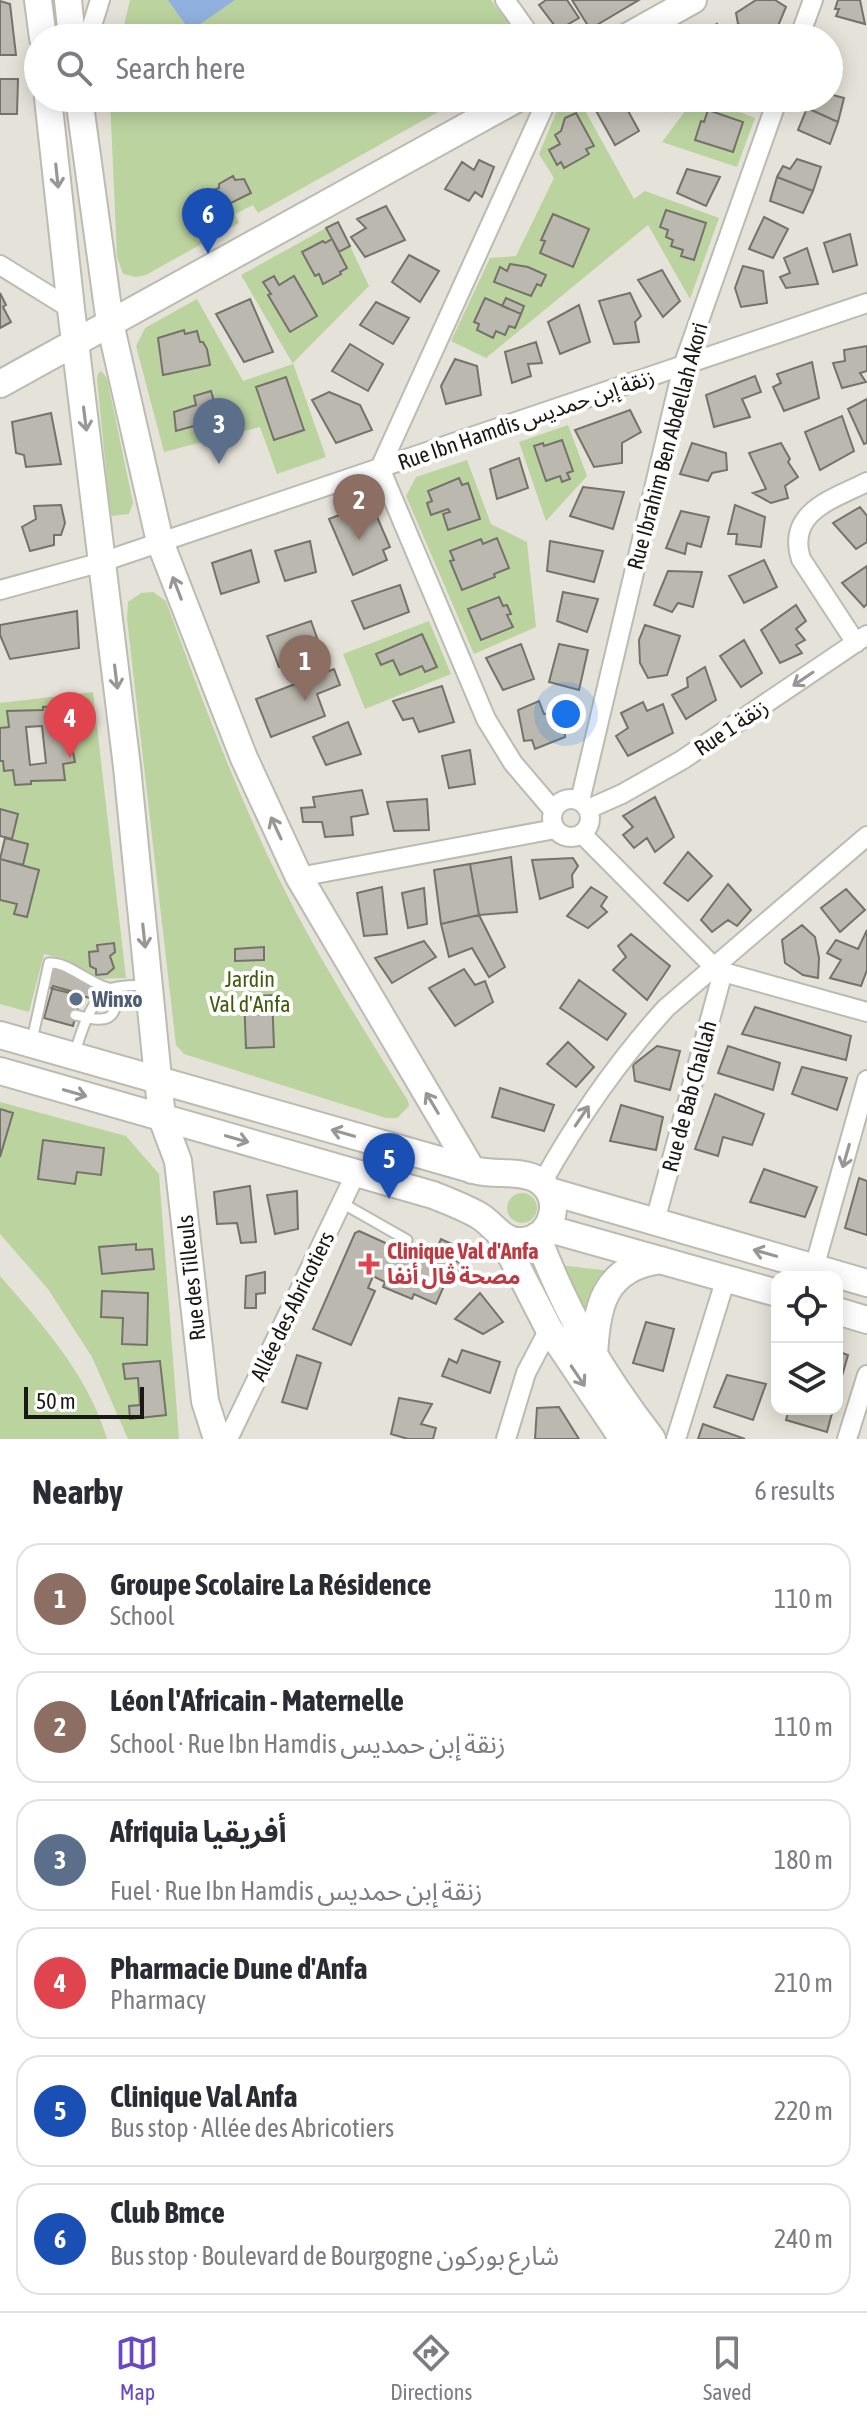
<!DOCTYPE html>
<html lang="en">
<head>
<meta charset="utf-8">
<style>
	body { margin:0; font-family:"Asap Condensed","Noto Sans Arabic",sans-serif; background:#f7f7f7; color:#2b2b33 }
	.controls { position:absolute; right:24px; bottom:24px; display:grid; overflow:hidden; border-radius:16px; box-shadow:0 4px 20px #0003 }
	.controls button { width:72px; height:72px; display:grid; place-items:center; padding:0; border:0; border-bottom:2px solid #e1e1e2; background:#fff; color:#2b2b33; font:40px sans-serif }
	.scale { position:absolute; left:24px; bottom:20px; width:120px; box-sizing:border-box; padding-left:8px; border:4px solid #191815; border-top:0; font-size:22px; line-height:28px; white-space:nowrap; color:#191815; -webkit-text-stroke:6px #fff; paint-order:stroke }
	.you { position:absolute; left:566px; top:714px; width:28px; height:28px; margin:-20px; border:6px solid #fff; border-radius:50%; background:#1a73e8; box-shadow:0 0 0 12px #1a73e833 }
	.badge { display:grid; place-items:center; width:52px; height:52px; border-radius:50%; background:#6a48c1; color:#fff; font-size:26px; font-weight:700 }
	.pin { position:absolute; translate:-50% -66px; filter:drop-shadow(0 2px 4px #0008) }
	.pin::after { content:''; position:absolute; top:42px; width:28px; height:24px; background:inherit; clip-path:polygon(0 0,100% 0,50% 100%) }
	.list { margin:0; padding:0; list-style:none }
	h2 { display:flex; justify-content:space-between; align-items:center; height:104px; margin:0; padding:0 32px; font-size:34px }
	h2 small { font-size:26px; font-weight:400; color:#7c7c81 }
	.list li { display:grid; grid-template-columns:52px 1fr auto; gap:24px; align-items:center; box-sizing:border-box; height:112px; margin:0 16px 16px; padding:0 16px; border:2px solid #e1e1e2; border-radius:24px }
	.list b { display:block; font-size:30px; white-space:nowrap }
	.list p { margin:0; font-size:26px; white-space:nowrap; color:#7c7c81 }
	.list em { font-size:26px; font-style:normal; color:#7c7c81 }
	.icon { flex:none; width:44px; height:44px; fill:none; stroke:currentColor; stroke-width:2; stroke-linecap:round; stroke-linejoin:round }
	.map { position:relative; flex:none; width:867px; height:1439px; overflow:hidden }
	.search { position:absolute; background:#fff; box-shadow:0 4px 20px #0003; left:24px; right:24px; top:24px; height:88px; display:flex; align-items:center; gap:20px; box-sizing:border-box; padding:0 28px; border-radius:44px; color:#7c7c81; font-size:30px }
	.sheet { height:872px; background:#fff }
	nav { display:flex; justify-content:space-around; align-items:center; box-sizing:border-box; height:112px; border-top:2px solid #e1e1e2; background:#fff; font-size:22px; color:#7c7c81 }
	nav a { display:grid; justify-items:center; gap:4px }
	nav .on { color:#6a48c1 }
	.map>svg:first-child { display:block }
	.green { fill:#bbd39f; fill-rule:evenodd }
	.water { fill:#90b1df }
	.building { fill:#bbb9af; stroke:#747269; stroke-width:2; fill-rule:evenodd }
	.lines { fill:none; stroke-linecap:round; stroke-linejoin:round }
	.lane-casing { stroke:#bcbbb1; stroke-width:13 }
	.street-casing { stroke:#bcbbb1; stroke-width:22 }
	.secondary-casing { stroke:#bcbbb1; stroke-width:30 }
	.lane { stroke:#fff; stroke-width:9 }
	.street { stroke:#fff; stroke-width:18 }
	.secondary { stroke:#fff; stroke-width:26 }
	.oneway { stroke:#989796 }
	.service-dot { fill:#5c6f8a; stroke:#fff; stroke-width:3 }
	.health-dot { fill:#e0444e; stroke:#fff; stroke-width:3 }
	.labels { text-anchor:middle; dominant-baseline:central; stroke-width:8; stroke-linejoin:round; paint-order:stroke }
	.street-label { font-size:22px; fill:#191815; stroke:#fff }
	.park-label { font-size:22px; fill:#405b0c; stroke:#fff }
	.service-label { font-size:22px; font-weight:bold; fill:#4e5e75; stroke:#fff; text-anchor:start }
	.health-label { font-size:22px; font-weight:bold; fill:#be3a42; stroke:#fff; text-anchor:start }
</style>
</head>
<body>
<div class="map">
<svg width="867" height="1439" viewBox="0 0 867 1439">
	<rect width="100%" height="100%" fill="#e5e3d9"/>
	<path class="green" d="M130 0H491L519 38H121Z
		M110 98H463L258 213 253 205 235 214 239 223 146 275 136 277 123 274 117 257Z
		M562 98H578L634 199 645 191 719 218 690 299 648 225 486 358 451 341 490 258 516 256 554 178 539 154ZM576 113 593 146 586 149 589 155 564 167 561 162 557 165 549 150 560 144 555 135 561 131 565 118ZM666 210 706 223 694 260 681 256 683 250 671 246 673 240 666 237 668 230 660 227ZM553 214 589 229 572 267 540 253 545 241 542 239ZM517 264 527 269 530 296 494 282 500 268 507 271ZM485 298 502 306 506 298 524 307 515 328 509 326 505 335 496 331 493 337 477 330 479 324 474 321Z
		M695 98H703L755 118 737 167 662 142ZM708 111 743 122 733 152 701 121 704 122Z
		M326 228 332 239 325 243 323 241 302 252 315 276 319 274 324 283 341 275 340 272 347 268 339 252 350 246 369 286 293 363 326 457 277 474 260 427 164 452 136 346 145 328 197 299 243 381 293 364 241 275ZM273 276 279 285 294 277 317 316 290 332 268 296 271 294 264 282ZM183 330 185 334 197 331 200 342H203L210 365 164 375 159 356 162 355 158 338ZM286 377 303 429 274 439 256 387ZM211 391 220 423 203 428 201 424 176 430 174 412 196 405 194 396Z
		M101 371 107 378 133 503 129 514 112 516 110 511 97 379 98 374Z
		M568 425 587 476 546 521 519 442ZM562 440 573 471 567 473 569 479 562 482 560 476 546 480 534 447Z
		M467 460 491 524 527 542 536 627 474 654 406 496 416 477ZM459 478 462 485 448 529 443 514 450 512 448 509 431 514 427 503 432 501 429 491ZM496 538 509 568 494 574V577L462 590 450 562 454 560 451 551 480 539 483 544ZM499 597 503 606 507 605 512 628 481 640 468 609Z
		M153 592 166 601C200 695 235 789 279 879 317 956 363 1028 408 1101L409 1106 397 1118H386L184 1054 176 1045 127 619 128 602 141 593Z
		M429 621 451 674 365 709 343 654ZM422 634 436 667 426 672 422 666 400 675 393 660 381 665 377 654Z
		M93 692 126 978 93 979 61 958 44 954 29 1012 0 1004V900L17 904 15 914 27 917 39 870 23 865 28 844 12 839 18 814 0 809V757L4 771 13 770 15 785 30 784 31 781 64 780 63 764 75 762 69 732H72L70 722 59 723 43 710 22 712 21 710 7 711 9 727 0 728V703Z
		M0 1102 126 1136 159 1174 179 1439H128L92 1357 48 1289 0 1234V1157L13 1114 0 1109ZM43 1141 104 1148 101 1175 77 1172 75 1184 38 1179ZM135 1244 136 1250 152 1249 154 1269 102 1274 99 1247ZM102 1292 148 1293 146 1345 122 1344 123 1318ZM160 1361 166 1415 130 1418 129 1406 140 1405 138 1378 125 1379 124 1365Z
		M507 1208a15 15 0 1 1 30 0a15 15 0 1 1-30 0Z
		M559 1265 619 1272 586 1323Z
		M0 1276C42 1324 89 1376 107 1439H0Z"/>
	<path class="water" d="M168 0H235L190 31Z"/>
	<path class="building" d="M546 0H567L579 18 558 30 539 5Z
		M572 0H639L590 29Z
		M756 0H775L786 7 773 38 738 24 736 13Z
		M838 0H860L865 24 836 16 839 9H835Z
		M0 1 10 4 16 55H0Z
		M717 24 723 38H691Z
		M0 79H18L17 114H0Z
		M829 94 844 98 838 122 807 108 812 98H829Z
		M589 98H621L639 131 615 145Z
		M651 98H681L683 102 666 111 662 103 659 105 655 98Z
		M720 98H753L748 109Z
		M807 108 838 122 830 144 798 130Z
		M708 110 743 122 733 152 695 140 701 121 704 122Z
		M576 113 594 146 586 149 589 154 564 168 561 162 557 165 549 150 560 144 555 135 561 131 565 118Z
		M797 159 821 167 813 191 777 177 783 166 790 169Z
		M479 160 494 167 482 197 475 192 469 201 445 189 462 162 474 170Z
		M687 169 720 177 706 206 677 193Z
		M233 176 235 180 244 179 251 193 221 208 213 190 219 188V184Z
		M777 177 813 191 803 213 770 201Z
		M386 206 405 240 365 257 351 237 366 228 357 219Z
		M666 210 706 223 694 260 681 256 683 250 671 246 673 240 666 237 668 230 660 227Z
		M553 214 589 229 573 267 540 253 545 241 541 240Z
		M764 217 788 229 773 258 749 249Z
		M338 222 350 246 339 252 326 228Z
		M850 234 857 265 833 272 824 243Z
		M332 239 347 268 340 272 341 274 323 284 319 274 315 276 302 252 323 241 325 243Z
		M807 248 818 284 786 288 780 277 790 273 784 258Z
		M409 255 439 271 420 302 392 282Z
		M510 264 528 267 546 275 541 286 537 284 531 296 494 282 500 267 507 271Z
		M743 266 763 271 767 303 741 307 735 288Z
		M662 270 680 301 663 317 638 280Z
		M274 276 279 285 294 276 317 316 290 332 268 295 271 294 263 282Z
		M0 293 6 305 3 307 11 322 0 328Z
		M630 293 641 316 635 322 639 342 614 344 599 301Z
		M485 298 521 314 515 328 509 326 505 335 496 331 493 338 477 330 479 324 474 322Z
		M506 298 524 306 521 314 502 306Z
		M250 299 273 352 244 362 216 314Z
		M376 302 409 318 393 344 360 325Z
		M579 305 590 342 560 354 548 322Z
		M184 330 185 334 197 331 200 342H203L207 349 210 365 163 375 158 338Z
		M536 342 542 363 528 364 531 376 512 383 505 352Z
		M350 344 383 364 368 391 332 371Z
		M867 346V371L860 373 866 382 842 388 833 363 845 361 844 350Z
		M455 359 477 366 481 395 446 404 441 386Z
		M812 362 819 398 784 411 773 387 781 383 777 374Z
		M755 376 761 392 742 399 750 417 714 427 706 395Z
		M286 377 304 430 274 440 256 387Z
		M211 391 220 422 202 428 201 424 176 431 174 412 196 405 194 396Z
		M329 392 360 405 372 430 336 443 312 400Z
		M867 399V443L864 444 848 409Z
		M630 410 641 432 622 443V463L594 467 575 430Z
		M51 413 61 464 26 467 24 455 16 453 12 422Z
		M842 416 854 451 820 470 805 432Z
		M562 440 573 471 567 473 570 479 562 482 560 476 546 481 534 446 543 443 544 446Z
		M692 443 726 453 727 470 712 473 708 481 680 474Z
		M781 443 790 459 788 462 798 477 785 486 788 498 771 503 753 493 766 489 749 453Z
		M519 458 528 488 497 499 490 469Z
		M459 478 462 485 468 483 480 519 448 530 443 514 450 512 448 509 431 515 427 503 432 501 428 491Z
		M583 487 624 492 613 529 570 516Z
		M61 505 65 523 61 535H54V545L30 551 22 527 36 519 34 506Z
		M735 505 765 517 761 547 736 544 737 534H728Z
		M860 507 867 516V542L856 549 833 523Z
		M354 509 358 519 375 512 390 547 383 550 387 560 353 575 329 519Z
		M681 511 709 517 701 547 687 543 685 554 666 548Z
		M497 538 509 568 494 574 495 577 462 590 450 561 454 560 450 551 481 539 483 544Z
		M310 541 316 572 285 581 275 551Z
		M550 541 603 551 594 582 547 571Z
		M251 550 259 582 221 594 212 563Z
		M764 560 777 587 744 603 729 576Z
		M867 566V604L864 607 842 583Z
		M668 571 702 572 693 607 678 603 672 612 654 605Z
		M400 585 409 612 364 629 352 601Z
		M563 592 598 599 587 632 557 621Z
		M499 597 503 606 507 605 511 614 507 615 513 627 481 640 468 609Z
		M796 605 806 621 796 629 805 640 796 645 802 653 780 663 761 630Z
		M77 611 79 648 10 659 0 635V625Z
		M311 621 322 652 279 667 267 636Z
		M645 625 680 636 667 675 648 678 640 663 639 640Z
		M422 634 437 667 425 672 422 666 400 675 393 660 381 665 376 654Z
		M744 640 762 673 741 687 720 656Z
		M521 644 534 679 503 690 486 658Z
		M559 644 588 650 579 690 549 682Z
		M705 667 716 700 686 719 672 695 688 687 687 678Z
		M334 669 340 685 317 694 325 716 271 737 256 699Z
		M442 686 454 722 419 732 413 718 403 720 393 701Z
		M539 701 544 714 564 712 565 737 535 749 532 740 524 741 518 710Z
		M643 702 647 711 663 704 673 733 628 756 616 736 628 728 621 713Z
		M57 706 59 723 71 722 72 732H69L75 762 63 764 65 780 31 781V784L15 785 13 770 4 771 3 761H0V728L9 727 7 711 43 710V707ZM42 726 46 763 30 765 26 727Z
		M348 722 361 754 326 765 313 737Z
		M470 750 475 784 449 788 442 756Z
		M362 790 368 814 351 817 353 835 325 837 322 822H303L301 808 315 807 313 797Z
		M655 797 674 837 655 852 647 838 634 848 623 835 633 827 623 816Z
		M427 799 429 830 394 831 387 802Z
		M0 809 18 814 12 839 0 836Z
		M5 838 28 844 23 865 0 859Z
		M688 852 712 876 688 901 664 883Z
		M511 857 517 912 479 915 470 864Z
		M573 858 578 866 572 875 573 887 540 899 532 860Z
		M0 859 39 870 27 917 14 914 17 904 0 900Z
		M470 864 479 915 441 924 434 870Z
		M728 884 751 910 737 926 728 920 712 932 701 920Z
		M382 887 387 934 364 936 357 893Z
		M591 887 607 897 601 906 607 912 588 928 567 916Z
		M424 888 427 924 408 928 402 893Z
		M846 889 865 910 840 932 821 908Z
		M479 915 505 967 489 977 472 948 449 957 441 924Z
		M802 925 815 937 819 958 818 978 803 975 785 963 782 940Z
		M867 930V970L861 986 830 978 841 960 827 953 836 940 858 949Z
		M631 934 670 966 647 1000 613 970 626 957 618 946Z
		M424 941 436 957 392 983 375 958Z
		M114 943 115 952 110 956 114 968 107 974 96 975V969L90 966 89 952 98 951 97 945Z
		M264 947V960L235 961V949Z
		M52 966H59L94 988 97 994 94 999 50 988 48 986Z
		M464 969 475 985 485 981 493 1002 455 1026 429 988Z
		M579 980 626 1014 607 1040 560 1008Z
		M53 986 81 994 73 1026 44 1018Z
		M272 995 274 1047 246 1048 244 997Z
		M755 1007 851 1036 846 1060 742 1034Z
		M568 1042 594 1067 576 1087 547 1064Z
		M657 1046 680 1051 670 1090 635 1081 633 1065Z
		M728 1046 780 1063 773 1090 718 1073Z
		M802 1067 847 1078 837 1110 792 1094Z
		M500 1088 554 1105 544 1131 492 1117Z
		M715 1094 764 1114 752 1145 723 1137 718 1156 695 1149Z
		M621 1105 663 1117 656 1150 610 1141Z
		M0 1109 13 1113 0 1157Z
		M43 1140 104 1148 101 1175 77 1172 75 1184 38 1179Z
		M764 1169 817 1187 805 1217 750 1202Z
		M859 1178 867 1181V1235L845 1228Z
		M250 1186 256 1242 241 1243 237 1223 217 1224 214 1192Z
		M297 1191 298 1229 275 1234 267 1195Z
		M359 1231 410 1254 408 1260 414 1262 422 1245 436 1250 441 1239 456 1246 450 1258 463 1264 458 1276 450 1272 436 1304 414 1294 412 1299 383 1287 385 1282 373 1276 368 1288 375 1291 351 1345 313 1329 355 1233Z
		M136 1244V1250L152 1249 154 1269 102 1274 99 1247Z
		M265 1272V1293L256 1294V1308H245L246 1276Z
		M102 1291 148 1293 147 1345 122 1344 123 1318 101 1317Z
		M480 1293 503 1322 483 1334 455 1319Z
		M646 1322 674 1329 663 1371 633 1363Z
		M462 1350 500 1362 490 1393 442 1376 449 1359 457 1363Z
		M837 1351 848 1355 840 1383 837 1382Z
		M297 1355 321 1363 307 1409 282 1402Z
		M160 1361 166 1415 130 1419 129 1406 140 1405 138 1378 125 1379 123 1364Z
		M727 1375 766 1384 753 1420 714 1407Z
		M399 1398 432 1404 421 1424 436 1428 433 1439H408L391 1434Z
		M559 1407 579 1439H535L537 1408Z
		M789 1409H833L827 1432 786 1420Z
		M703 1424 745 1439H698Z"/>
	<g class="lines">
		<g class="lane-casing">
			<path id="lane" d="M75 1015C107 1023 117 1023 118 987
				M32 1040 49 963C68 961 90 985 112 989
				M74 1055C81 1034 90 997 113 988 123 985 136 986 146 985
				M342 1203 407 1240"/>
		</g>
		<g class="street-casing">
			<path id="street" d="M505 0 532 38
				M88 38 100 0
				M799 38 813 0
				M548 98 380 468 486 719 513 763 553 810
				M0 265 71 309
				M0 590 102 562 867 303
				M856 643 801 559C786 512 833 499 867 482
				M552 818a19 19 0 1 1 38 0a19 19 0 1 1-38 0Z
				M580 801 683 366 778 98
				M588 809 622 794 682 760 867 635
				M582 834 714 967 723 972 867 1012
				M299 877 555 829
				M542 1183C577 1120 618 1061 666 1008L867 836
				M655 1221 723 972
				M814 1268 867 1080
				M228 1439 356 1173
				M506 1439 526 1373 549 1329
				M676 1439 726 1278
				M847 1439 867 1375"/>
		</g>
		<g class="secondary-casing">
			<path id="secondary" d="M38 0 43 38
				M68 0 72 38
				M625 38 693 0
				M48 98 71 309 127 767 162 1118 178 1161 205 1401 217 1439
				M79 98 110 323 160 542 244 758 299 877 472 1170
				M0 384 518 98
				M0 1035 478 1171C496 1175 522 1170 538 1180 569 1200 548 1249 512 1240 498 1236 491 1222 478 1215 464 1207 448 1201 433 1195L0 1071
				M549 1191 867 1283
				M546 1228 777 1293
				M500 1234 549 1329 623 1439
				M537 1236C567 1314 601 1373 652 1439
				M837 1311 867 1320
				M594 1357C596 1308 603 1267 661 1260"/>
		</g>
		<use href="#lane" class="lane"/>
		<use href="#street" class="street"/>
		<use href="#secondary" class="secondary"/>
	</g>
	<defs><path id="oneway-shaft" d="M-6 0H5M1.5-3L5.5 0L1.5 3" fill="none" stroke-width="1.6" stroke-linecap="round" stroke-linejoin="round" transform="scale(2)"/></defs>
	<g class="oneway">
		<use href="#oneway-shaft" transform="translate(57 176) rotate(84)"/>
		<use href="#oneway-shaft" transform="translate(85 419) rotate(83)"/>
		<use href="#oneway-shaft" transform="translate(177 588) rotate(-111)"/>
		<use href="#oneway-shaft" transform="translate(116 677) rotate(83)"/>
		<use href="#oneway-shaft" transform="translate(803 679) rotate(146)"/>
		<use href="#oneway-shaft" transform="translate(276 828) rotate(-115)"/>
		<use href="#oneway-shaft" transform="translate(144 936) rotate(84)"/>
		<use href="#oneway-shaft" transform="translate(75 1093) rotate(16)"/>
		<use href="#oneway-shaft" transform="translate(432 1103) rotate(-121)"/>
		<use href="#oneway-shaft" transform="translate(582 1116) rotate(-56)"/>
		<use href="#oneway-shaft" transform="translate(343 1133) rotate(-164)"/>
		<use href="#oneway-shaft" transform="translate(237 1139) rotate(16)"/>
		<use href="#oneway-shaft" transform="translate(846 1156) rotate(106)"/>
		<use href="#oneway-shaft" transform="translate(765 1253) rotate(-164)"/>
		<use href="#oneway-shaft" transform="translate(578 1376) rotate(56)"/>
	</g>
	<circle class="service-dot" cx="76" cy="999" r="8"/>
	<path class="health-dot" d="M365 1252h8v8h8v8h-8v8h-8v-8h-8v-8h8z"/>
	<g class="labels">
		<g class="street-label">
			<text transform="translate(526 419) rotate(-19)">Rue Ibn Hamdis زنقة إبن حمديس</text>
			<text transform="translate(667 446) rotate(-75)">Rue Ibrahim Ben Abdellah Akori</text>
			<text transform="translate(731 727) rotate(-34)">Rue 1 زنقة</text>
			<text transform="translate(689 1096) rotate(-75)">Rue de Bab Challah</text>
			<text transform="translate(191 1278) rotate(-96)">Rue des Tilleuls</text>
			<text transform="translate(292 1306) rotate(-64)">Allée des Abricotiers</text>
		</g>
		<g class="park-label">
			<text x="250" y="979">Jardin<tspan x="250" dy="25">Val d'Anfa</tspan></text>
		</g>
		<g class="service-label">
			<text x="92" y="999">Winxo</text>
		</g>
		<g class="health-label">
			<text x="387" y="1251">Clinique Val d'Anfa<tspan x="387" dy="25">مصحة ڤال أنفا</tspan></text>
		</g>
	</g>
</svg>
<div class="controls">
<button><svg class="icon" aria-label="locate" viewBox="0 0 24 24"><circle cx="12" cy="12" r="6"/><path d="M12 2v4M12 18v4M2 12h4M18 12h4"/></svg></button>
<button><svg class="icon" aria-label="layers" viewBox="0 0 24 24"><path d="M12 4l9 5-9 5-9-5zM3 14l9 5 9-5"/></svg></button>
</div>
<div class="scale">50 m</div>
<div class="you"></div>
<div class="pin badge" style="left:305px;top:701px;background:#8d6e63">1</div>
<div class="pin badge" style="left:359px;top:540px;background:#8d6e63">2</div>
<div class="pin badge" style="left:219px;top:464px;background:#5c6f8a">3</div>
<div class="pin badge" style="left:70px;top:758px;background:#e0444e">4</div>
<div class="pin badge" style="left:389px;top:1199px;background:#1a4fb4">5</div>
<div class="pin badge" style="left:208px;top:254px;background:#1a4fb4">6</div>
<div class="search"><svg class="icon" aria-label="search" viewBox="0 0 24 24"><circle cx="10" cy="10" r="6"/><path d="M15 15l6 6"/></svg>Search here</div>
</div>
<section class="sheet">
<h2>Nearby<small>6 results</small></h2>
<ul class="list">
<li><span class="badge" style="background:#8d6e63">1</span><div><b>Groupe Scolaire La Résidence</b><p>School</p></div><em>110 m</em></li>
<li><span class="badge" style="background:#8d6e63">2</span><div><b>Léon l'Africain - Maternelle</b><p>School · Rue Ibn Hamdis زنقة إبن حمديس</p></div><em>110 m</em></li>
<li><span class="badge" style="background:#5c6f8a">3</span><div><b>Afriquia أفريقيا</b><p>Fuel · Rue Ibn Hamdis زنقة إبن حمديس</p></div><em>180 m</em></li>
<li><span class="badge" style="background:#e0444e">4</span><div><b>Pharmacie Dune d'Anfa</b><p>Pharmacy</p></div><em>210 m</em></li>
<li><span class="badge" style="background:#1a4fb4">5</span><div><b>Clinique Val Anfa</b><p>Bus stop · Allée des Abricotiers</p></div><em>220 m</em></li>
<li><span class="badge" style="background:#1a4fb4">6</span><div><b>Club Bmce</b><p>Bus stop · Boulevard de Bourgogne شارع بوركون</p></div><em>240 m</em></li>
</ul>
</section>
<nav>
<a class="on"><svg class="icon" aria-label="map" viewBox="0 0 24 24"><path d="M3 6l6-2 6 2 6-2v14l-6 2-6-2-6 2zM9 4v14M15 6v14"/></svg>Map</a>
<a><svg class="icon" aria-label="directions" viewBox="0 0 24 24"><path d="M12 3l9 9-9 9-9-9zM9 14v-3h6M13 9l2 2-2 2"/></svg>Directions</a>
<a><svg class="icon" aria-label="saved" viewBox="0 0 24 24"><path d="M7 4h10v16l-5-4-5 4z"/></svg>Saved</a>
</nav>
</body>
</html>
